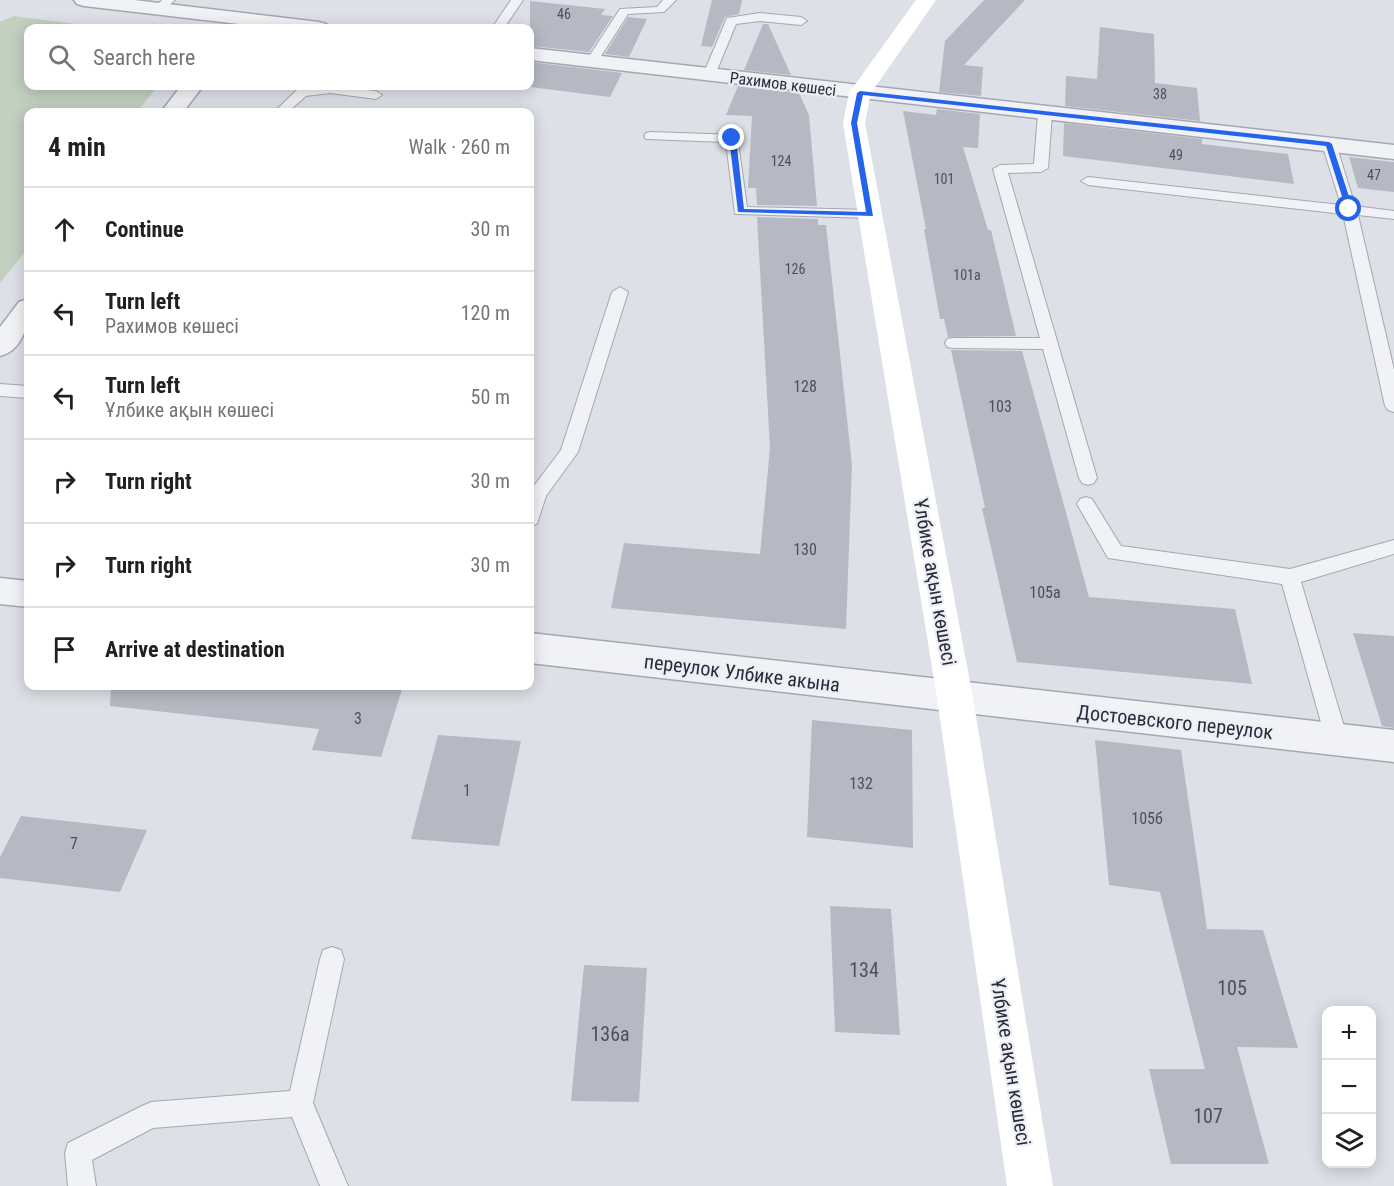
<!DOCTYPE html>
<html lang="en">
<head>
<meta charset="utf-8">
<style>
	body { margin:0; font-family:"Roboto Condensed",sans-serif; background:#f2f2f2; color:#202124 }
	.controls { position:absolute; right:18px; bottom:18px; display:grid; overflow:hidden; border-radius:12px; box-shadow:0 3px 15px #0003 }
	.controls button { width:54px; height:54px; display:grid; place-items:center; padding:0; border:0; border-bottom:2px solid #e0e0e0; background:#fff; color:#202124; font:30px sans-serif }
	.stop { position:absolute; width:18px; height:18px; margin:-14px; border:4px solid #2563eb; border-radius:50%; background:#fff }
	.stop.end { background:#2563eb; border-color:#fff; box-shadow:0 2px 6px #0008 }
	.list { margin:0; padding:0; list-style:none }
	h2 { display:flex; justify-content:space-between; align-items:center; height:78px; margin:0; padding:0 24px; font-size:26px }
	h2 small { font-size:20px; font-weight:400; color:#757577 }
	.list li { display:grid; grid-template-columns:39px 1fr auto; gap:18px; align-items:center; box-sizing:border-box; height:84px; padding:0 24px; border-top:2px solid #e0e0e0 }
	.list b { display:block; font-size:22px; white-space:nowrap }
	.list p { margin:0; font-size:20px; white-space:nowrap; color:#757577 }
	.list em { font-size:20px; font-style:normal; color:#757577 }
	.icon { flex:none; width:33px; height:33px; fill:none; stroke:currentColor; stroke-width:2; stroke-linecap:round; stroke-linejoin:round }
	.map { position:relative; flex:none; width:1394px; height:1186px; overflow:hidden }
	.search { position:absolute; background:#fff; box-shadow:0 3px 15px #0003; left:24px; top:24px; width:510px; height:66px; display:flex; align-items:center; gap:15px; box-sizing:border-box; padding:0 21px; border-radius:12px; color:#757577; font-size:22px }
	.panel { position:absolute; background:#fff; box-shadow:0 3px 15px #0003; left:24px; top:108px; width:510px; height:582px; border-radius:12px }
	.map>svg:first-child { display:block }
	.green { fill:#c2d0c0 }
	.building { fill:#b6b9c3 }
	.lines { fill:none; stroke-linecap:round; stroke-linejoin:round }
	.service-casing { stroke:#a4a7b1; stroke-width:2 }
	.minor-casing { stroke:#a4a7b1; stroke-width:3 }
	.tertiary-casing { stroke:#a4a7b1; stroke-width:3 }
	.service { fill:#f0f2f5; fill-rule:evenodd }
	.minor { fill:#f0f2f5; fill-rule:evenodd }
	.tertiary { fill:#f0f2f5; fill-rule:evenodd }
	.secondary { fill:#fff; fill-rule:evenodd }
	.route { fill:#2563eb }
	.labels { text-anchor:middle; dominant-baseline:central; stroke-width:4.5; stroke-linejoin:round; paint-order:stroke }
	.far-number-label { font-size:14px; fill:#4c505e }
	.far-street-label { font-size:16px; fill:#282d3d; stroke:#edeff4 }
	.number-label { font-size:16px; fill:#4c505e }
	.street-label { font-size:20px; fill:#282d3d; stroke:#edeff4 }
	.near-number-label { font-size:20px; fill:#4c505e }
</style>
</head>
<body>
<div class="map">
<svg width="1394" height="1186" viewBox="0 0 1394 1186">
	<rect width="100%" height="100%" fill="#dee0e7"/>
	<path class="green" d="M14 16 106 28H28V86H158L137 112H28V248L0 283V22Z"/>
	<path class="building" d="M712 0H742L739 14 725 17 712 47 701 46Z
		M984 0H1025L964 65 983 67 981 96 939 92 945 41Z
		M530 1 605 9 601 15 613 16 589 52 530 46Z
		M628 17 647 19 629 57 605 54Z
		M763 24H768L791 75 744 70Z
		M1100 27 1154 34 1155 83 1197 88 1200 121 1065 106 1066 76 1097 79Z
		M530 62 622 73 610 97 530 87Z
		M738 86 799 93 809 115 817 206 757 205 756 188H748L752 116 726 115Z
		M937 109 980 114 978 148 963 147 988 230H991L1016 336 948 337 944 319H940L924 229H926L903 111 936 115Z
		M1064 123 1202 139V144L1288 154 1294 184 1063 156Z
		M1349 157 1394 162V192L1358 188Z
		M757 217 818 219V225H826L852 465 846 629 611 608 624 543 760 554 770 448Z
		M951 350 1022 351 1089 597 1235 609 1252 684 1017 662 982 508H985Z
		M1353 633 1394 636V728L1382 726Z
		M111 686H403L381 757 312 750 319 729 110 706Z
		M812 720 912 730 913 848 807 837Z
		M438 735 521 741 499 846 411 839Z
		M1095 740 1181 750 1207 929 1263 930 1298 1048 1237 1047 1269 1164H1171L1149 1069H1205L1160 892 1109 885Z
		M21 816 147 830 120 892 0 878V857Z
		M830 906 891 909 900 1035 835 1032Z
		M584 965 647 968 639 1102 571 1101Z"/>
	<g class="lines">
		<g class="service-casing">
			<path id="service" d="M162 0H175L163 11H155L153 9Z
				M511 0H523L504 28H492Z
				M663 0H676L664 12 628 14 596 64H588L586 61 620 9 657 7Z
				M760 13 801 17 807 21 801 25 760 21 736 24 715 75 713 78H705L703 75 727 18Z
				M333 86 376 91 382 95 376 99 330 93 306 96 288 112H274L297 90Z
				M1045 110 1052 114 1048 168 1041 172 1008 173 1097 478 1094 483 1088 485 1082 483 1079 478 1043 349 953 348 947 347 945 343 947 339 953 338H1040L993 169 1000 165 1034 164 1038 114Z
				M651 132 737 135 747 207 870 210 877 214 870 218 735 214 726 142 646 139 644 136 646 133Z
				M1329 140 1336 144 1355 206 1394 211V219L1358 215 1394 370V412L1388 410 1385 406 1343 214 1088 185 1081 181 1088 177 1341 205 1322 144Z
				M620 287 628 292 578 452 546 496 537 524 530 526V491L561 450 612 292Z
				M0 384 28 386V398L0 396Z
				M1086 497 1092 499 1121 546 1290 569 1394 540V554L1301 582 1348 740 1345 747 1337 750 1329 747 1326 740 1282 584 1108 558 1077 504 1080 499Z
				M332 947 341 950 344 959 313 1103 348 1186H320L292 1117 153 1128 92 1160 96 1186H68L65 1153 68 1143 142 1106 151 1102 290 1091 320 959 323 950Z"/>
		</g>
		<g class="minor-casing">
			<path id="minor" d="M181 86H203L183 112H161Z
				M28 299C30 321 24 350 0 356V327L19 302Z
				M0 578 28 581V607L0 604Z
				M530 633 1394 730V762L530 663Z"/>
		</g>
		<g class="tertiary-casing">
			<path id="tertiary" d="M74 0H134L319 22 326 24 329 28H273L84 6 77 4Z
				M530 48 1394 145V159L530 60Z"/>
		</g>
		<use href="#service" class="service"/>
		<use href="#minor" class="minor"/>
		<use href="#tertiary" class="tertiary"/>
		<path class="secondary" d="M916 0H936L871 93 865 123 973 698 1053 1186H1007L937 698 843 123 849 93Z"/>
	</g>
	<path class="route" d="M860 91 1329 142 1332 144 1353 209 1349 211 1346 209 1326 146 863 95 857 123 873 216 738 212 729 138 732 136 736 138 744 209 866 212 851 123 857 93Z"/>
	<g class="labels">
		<g class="far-number-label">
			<text x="564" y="14">46</text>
			<text x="1160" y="94">38</text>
			<text x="1176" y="155">49</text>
			<text x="781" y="161">124</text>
			<text x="1374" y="175">47</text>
			<text x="944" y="179">101</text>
			<text x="795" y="269">126</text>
			<text x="967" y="275">101а</text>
		</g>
		<g class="far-street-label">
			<text transform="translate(783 84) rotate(7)">Рахимов көшесі</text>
		</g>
		<g class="number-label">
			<text x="805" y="386">128</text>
			<text x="1000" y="406">103</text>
			<text x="805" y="549">130</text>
			<text x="1045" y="592">105а</text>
			<text x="358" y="718">3</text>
			<text x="861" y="783">132</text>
			<text x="467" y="790">1</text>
			<text x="1147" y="818">105б</text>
			<text x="74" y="843">7</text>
		</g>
		<g class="street-label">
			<text transform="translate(935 582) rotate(80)">Ұлбике ақын көшесі</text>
			<text transform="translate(742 673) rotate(7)">переулок Улбике акына</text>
			<text transform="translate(1175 722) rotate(6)">Достоевского переулок</text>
			<text transform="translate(1011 1062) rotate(81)">Ұлбике ақын көшесі</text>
		</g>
		<g class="near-number-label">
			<text x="864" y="970">134</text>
			<text x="1232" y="988">105</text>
			<text x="610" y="1034">136а</text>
			<text x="1208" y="1116">107</text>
		</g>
	</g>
</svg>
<div class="controls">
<button>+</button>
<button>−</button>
<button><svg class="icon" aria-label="layers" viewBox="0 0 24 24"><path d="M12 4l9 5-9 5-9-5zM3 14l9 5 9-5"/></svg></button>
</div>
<div class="stop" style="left:1349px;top:209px"></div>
<div class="stop end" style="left:732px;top:138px"></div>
<div class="search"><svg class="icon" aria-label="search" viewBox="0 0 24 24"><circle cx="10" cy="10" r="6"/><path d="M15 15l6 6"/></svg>Search here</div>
<section class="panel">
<h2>4 min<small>Walk · 260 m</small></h2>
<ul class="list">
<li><svg class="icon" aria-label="ahead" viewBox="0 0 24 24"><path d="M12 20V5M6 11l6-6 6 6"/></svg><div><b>Continue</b></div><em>30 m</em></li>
<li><svg class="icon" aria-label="left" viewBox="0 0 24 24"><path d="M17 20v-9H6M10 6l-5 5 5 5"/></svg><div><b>Turn left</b><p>Рахимов көшесі</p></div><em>120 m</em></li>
<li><svg class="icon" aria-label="left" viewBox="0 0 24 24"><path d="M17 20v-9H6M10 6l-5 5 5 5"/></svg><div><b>Turn left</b><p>Ұлбике ақын көшесі</p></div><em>50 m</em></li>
<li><svg class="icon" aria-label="right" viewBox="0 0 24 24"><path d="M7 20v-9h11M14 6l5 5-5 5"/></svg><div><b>Turn right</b></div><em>30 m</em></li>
<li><svg class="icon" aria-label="right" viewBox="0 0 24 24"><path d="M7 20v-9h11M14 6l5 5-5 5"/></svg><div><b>Turn right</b></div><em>30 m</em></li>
<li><svg class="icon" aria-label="arrive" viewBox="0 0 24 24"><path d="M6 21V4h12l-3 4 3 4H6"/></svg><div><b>Arrive at destination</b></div></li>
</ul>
</section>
</div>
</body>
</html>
